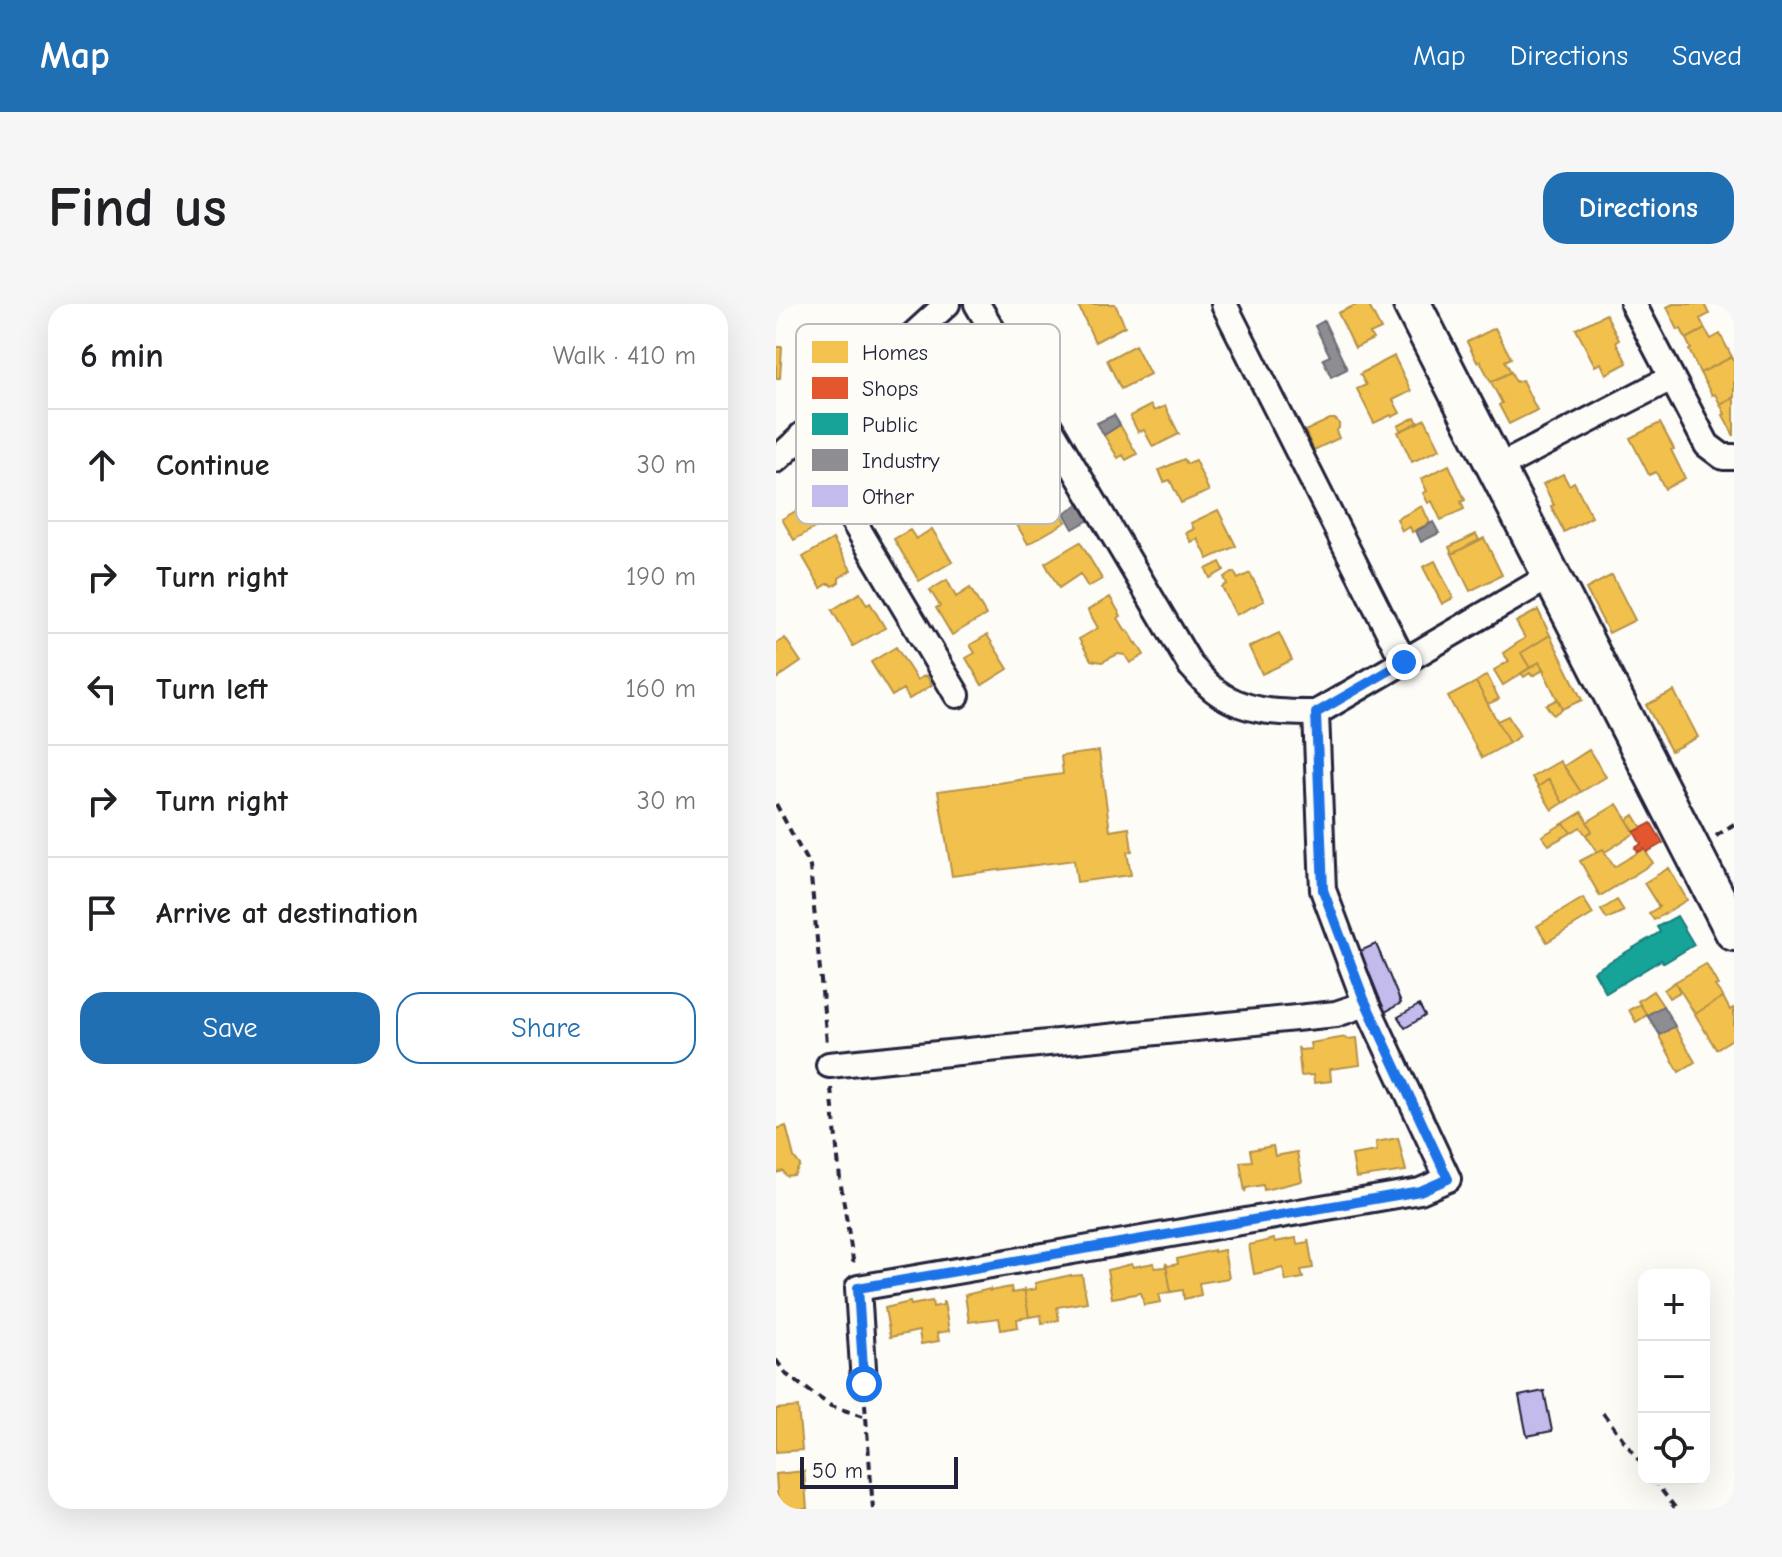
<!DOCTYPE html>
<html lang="en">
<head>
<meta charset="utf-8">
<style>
	body { margin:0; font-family:"Comic Neue",sans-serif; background:#f6f6f6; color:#202124 }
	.controls { position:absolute; right:24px; bottom:24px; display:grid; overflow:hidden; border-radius:16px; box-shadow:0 8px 32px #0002 }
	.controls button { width:72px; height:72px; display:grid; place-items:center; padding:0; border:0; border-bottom:2px solid #e0e0e0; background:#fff; color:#202124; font:40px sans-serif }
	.scale { position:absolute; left:24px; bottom:20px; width:158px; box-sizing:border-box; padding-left:8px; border:4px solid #22223b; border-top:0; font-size:22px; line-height:28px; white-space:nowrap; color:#22223b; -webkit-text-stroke:6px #fdfcf7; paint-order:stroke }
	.stop { position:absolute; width:24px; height:24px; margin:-18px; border:6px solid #1a73e8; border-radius:50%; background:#fff }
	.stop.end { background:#1a73e8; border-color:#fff; box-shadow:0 2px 8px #0008 }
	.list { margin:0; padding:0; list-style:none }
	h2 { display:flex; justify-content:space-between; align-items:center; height:104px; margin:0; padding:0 32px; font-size:34px }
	h2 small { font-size:26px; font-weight:400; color:#757577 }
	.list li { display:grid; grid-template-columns:52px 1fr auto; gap:24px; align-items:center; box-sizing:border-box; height:112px; padding:0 32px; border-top:2px solid #e0e0e0 }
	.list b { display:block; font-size:30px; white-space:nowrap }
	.list em { font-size:26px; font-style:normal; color:#757577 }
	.actions { display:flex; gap:16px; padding:24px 32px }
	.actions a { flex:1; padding:18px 0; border:2px solid #1f6fb2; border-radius:24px; text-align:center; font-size:28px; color:#1f6fb2 }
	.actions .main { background:#1f6fb2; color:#fff }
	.icon { flex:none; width:44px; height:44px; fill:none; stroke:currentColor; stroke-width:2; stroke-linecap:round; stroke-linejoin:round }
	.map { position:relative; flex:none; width:958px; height:1205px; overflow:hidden; border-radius:24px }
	header { display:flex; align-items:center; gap:48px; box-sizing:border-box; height:112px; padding:0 40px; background:#1f6fb2; color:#fff }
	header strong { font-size:38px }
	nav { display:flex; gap:44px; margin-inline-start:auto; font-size:28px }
	.intro { display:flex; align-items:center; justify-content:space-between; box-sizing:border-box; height:192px; padding:0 48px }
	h1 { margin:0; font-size:56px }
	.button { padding:20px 36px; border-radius:24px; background:#1f6fb2; color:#fff; font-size:28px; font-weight:700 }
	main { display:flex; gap:48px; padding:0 48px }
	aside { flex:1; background:#fff; border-radius:24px; box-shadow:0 8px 32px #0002 }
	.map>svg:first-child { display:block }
	.homes { fill:#f2c14e; stroke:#b49148; stroke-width:2 }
	.shops { fill:#e4572e; stroke:#aa4732; stroke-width:2 }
	.public { fill:#17a398; stroke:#1a7c7c; stroke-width:2 }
	.industry { fill:#8d8d92; stroke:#6d6d78; stroke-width:2 }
	.building { fill:#c2bbec; stroke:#22223b; stroke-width:2 }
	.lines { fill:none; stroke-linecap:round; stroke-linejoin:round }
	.street-casing { stroke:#22223b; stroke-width:30 }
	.secondary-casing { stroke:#22223b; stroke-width:42 }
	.path { stroke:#22223b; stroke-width:4; stroke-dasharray:8 6; stroke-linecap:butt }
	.street { stroke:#fdfcf7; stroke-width:24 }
	.secondary { stroke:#fdfcf7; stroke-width:36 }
	.route { stroke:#1a73e8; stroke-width:10 }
	.key { fill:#fdfcf7; stroke:#bbbbbf; stroke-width:2 }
	.key-label { font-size:22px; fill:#22223b }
</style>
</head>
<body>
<header>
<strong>Map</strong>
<nav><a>Map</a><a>Directions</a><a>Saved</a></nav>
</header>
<div class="intro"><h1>Find us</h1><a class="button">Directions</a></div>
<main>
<aside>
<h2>6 min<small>Walk · 410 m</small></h2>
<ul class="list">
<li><svg class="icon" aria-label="ahead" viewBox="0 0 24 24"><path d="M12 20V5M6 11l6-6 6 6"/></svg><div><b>Continue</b></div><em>30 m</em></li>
<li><svg class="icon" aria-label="right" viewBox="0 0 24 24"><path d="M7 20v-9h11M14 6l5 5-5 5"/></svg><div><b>Turn right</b></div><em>190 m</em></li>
<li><svg class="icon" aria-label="left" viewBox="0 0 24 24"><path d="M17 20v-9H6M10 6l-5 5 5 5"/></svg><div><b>Turn left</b></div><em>160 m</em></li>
<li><svg class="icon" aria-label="right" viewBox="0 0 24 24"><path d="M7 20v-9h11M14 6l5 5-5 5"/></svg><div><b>Turn right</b></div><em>30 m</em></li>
<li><svg class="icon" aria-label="arrive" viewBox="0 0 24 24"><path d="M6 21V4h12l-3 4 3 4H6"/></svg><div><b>Arrive at destination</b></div></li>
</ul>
<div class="actions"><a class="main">Save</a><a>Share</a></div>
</aside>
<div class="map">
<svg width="958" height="1205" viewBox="0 0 958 1205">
	<rect width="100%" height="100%" fill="#fdfcf7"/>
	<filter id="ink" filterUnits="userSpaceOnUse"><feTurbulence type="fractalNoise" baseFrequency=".0125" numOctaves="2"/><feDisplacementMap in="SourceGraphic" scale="16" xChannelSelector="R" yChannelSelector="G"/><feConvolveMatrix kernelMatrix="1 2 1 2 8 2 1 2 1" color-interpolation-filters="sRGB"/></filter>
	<g filter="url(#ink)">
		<path class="homes" d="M304 0H339L349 22 319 38 302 1Z
			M582 0H592L605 25 594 30 597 35 579 44 562 9Z
			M897 0H928L933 10 924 15 929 25 910 35 905 25 902 26 891 3Z
			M830 10 843 36 840 38 851 59 830 70 825 59 819 62 800 25Z
			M719 24 735 54 729 57 735 68 715 78 704 57 701 58 691 38Z
			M929 25 935 35 944 30 956 53 924 69 913 46 915 45 910 35Z
			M359 41 374 70 345 85 331 56Z
			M0 43H6L4 74H0Z
			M618 52 635 87 617 96 624 109 616 113 615 111 598 119 581 85 590 81 584 70Z
			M956 53 958 57V93L944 100 939 90 936 91 924 69Z
			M735 68 740 78 746 76 761 106 733 120 723 101 726 99 715 78Z
			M958 93V132L947 111 949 110 944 100Z
			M375 101 378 107 389 102 403 130 377 143 368 126 362 128 354 112Z
			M639 113 642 119 625 127 622 122Z
			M554 115H559L563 119V124L560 127 563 134 538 146 529 127Z
			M649 115 664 145 636 158 622 128Z
			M884 119 898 145 895 146 909 174 889 185 880 168 873 171 854 134Z
			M344 121 361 150 350 156 347 151 342 154 328 131Z
			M408 155 411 160 419 156 433 187 405 199 394 176 388 178 383 166Z
			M673 161 689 196 685 198 688 205 665 216 656 197 652 199 647 189 651 187 645 175Z
			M787 170 793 181 798 178 816 213 788 228 775 202 778 201 767 180Z
			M269 183 290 218 252 240 241 221 237 220 231 210 232 206Z
			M35 198 47 219 18 236 6 215Z
			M646 202 654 219 636 228 634 223 626 227 621 215Z
			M442 206 460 242 432 255 422 235 415 238 410 229 418 225 415 219Z
			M156 225 176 258 143 277 118 235 134 226 140 235Z
			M700 230 703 236 676 250 673 243Z
			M708 234 726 271 694 287 676 250Z
			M57 235 75 266 63 274V278L57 282 53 279 45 284 27 253Z
			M304 238 326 275 312 283 304 270 283 284 269 259Z
			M659 257 677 294 666 300 647 263Z
			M444 258 448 266 434 274 430 265Z
			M458 268 462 275 474 269 488 297 460 311 446 283 451 280 448 273Z
			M836 271 859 316 833 329 810 285Z
			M171 276 180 293 194 284 210 311 176 331 160 304 164 302 154 286Z
			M84 289 91 301 94 299 109 324 77 342 56 306Z
			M334 293 345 312 342 314 350 327 352 326 360 340 361 339 368 351 354 359 349 351 342 350 326 358 315 356 303 335 322 324 312 306Z
			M762 306 774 331 745 349 754 364 727 381 718 366 733 357 727 349 749 334 740 318Z
			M503 329 516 356 486 370 473 343Z
			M211 331 232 365 206 381 190 354 199 349 194 341Z
			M774 331 806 396 786 405 763 358 754 364 745 349Z
			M9 334 25 358 0 375V340Z
			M120 343 141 376 150 371 156 381 133 395 127 385 116 392 95 358Z
			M763 358 768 366 756 372 754 369 748 373 745 369Z
			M711 371 723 395 712 400 700 378Z
			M700 378 733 439 706 454 672 393Z
			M898 387 922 433 895 447 870 401Z
			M782 395 786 405 777 411 770 401Z
			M732 412 744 432 733 439 721 417Z
			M813 446 830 473 805 488 788 462Z
			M323 447 334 527 353 524 356 547 351 548 355 571 301 578 298 556 176 572 162 487 287 470 285 452Z
			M784 457 805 488 787 499 773 475 762 483 756 473Z
			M773 475 787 499 776 506 762 483Z
			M841 500 859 529 829 548 827 545 821 548 810 531 816 527 811 518Z
			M806 508 816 527 810 531 804 523 795 529 788 519Z
			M858 511 866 524 858 528 851 516Z
			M788 519 795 529 773 541 766 532Z
			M827 545 838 563 868 545 877 559 824 592 804 557Z
			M893 564 911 596 878 616 873 609 883 603 868 579Z
			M807 594 817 610 771 638 761 622Z
			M841 596 848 607 831 615 825 606Z
			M930 660 942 681 939 682 947 693 919 710 899 678Z
			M899 678 904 688 893 694 888 686Z
			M877 687 887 702 871 711 862 697Z
			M947 693 954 706 957 704 958 707V734L940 745 919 710Z
			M864 700 871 711 860 718 853 706Z
			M898 722 919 758 903 768 884 734V731Z
			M570 733 571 735 581 734 584 761 554 765 555 777 538 779 537 771 525 772 522 743 524 746 535 745 534 739Z
			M10 822 18 853 24 861 18 871 10 872 7 867 0 869V825Z
			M622 834 630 867 580 874 576 851 601 847 600 838Z
			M497 842 499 852 521 848 526 877 488 886 487 881 470 884 469 888 464 858 476 857 474 846Z
			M520 934 521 940 532 938V935L537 964 525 966 527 974 510 977 507 964 478 970 473 941 498 935 499 938Z
			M438 946V948L448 946 453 974 423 979 425 991 408 995 407 986 395 988 390 959 392 962 402 960 401 955Z
			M378 959 379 964 389 963 390 959 395 988 383 990 385 998 368 1001 365 989 336 994 331 966 356 960 357 963Z
			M295 971V972L306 971 311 998 281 1003 283 1016 266 1019 265 1011 253 1013 248 984 249 987 260 985 259 979Z
			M235 983 236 989 247 987 248 984 253 1013 241 1015 242 1023 225 1026 223 1014 193 1018 189 991 214 985V987Z
			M156 997 157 1003 167 1001V998H168L173 1027 161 1029 163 1037 145 1040 143 1027 114 1033 109 1004 134 998 135 1001Z
			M22 1103 26 1146 0 1148V1105Z
			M28 1167 31 1205H2L0 1170Z"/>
		<path class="shops" d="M875 519 887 539 871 548 868 545 862 548 859 544 865 540 858 528Z"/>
		<path class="public" d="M901 612 918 641 888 659 885 656 830 689 818 667 884 628 881 623Z"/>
		<path class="industry" d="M548 17 571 65 555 73 547 55 554 52 539 22Z
			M338 111 344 121 328 131 321 119Z
			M303 200 313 216 297 225 288 209Z
			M657 218 663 229 645 238 640 227Z
			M887 702 899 722 884 731 871 711Z"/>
		<path class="building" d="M600 640 625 699 609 708 584 647Z
			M643 701 649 712 629 724 622 713Z
			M768 1087 776 1127 751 1132 743 1092Z"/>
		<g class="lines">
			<g class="street-casing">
				<path id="street" d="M201 0 415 362C422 369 428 378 437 385 467 409 503 409 540 409L776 271
					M448 0 628 358
					M857 0 931 141 947 153H958
					M26 131 181 391
					M0 156 171 0
					M721 164 895 74
					M53 761 560 710 590 700
					M88 1080 82 984 644 887 672 875 588 695 547 586 540 409"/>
			</g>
			<g class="secondary-casing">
				<path id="secondary" d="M636 0 958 628"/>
			</g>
			<path class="path" d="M0 500 34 563 51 739
				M940 532 958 520
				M55 784 64 875 78 962
				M0 1056 11 1071 55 1102 90 1113
				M89 1100 97 1205
				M827 1109 868 1163
				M877 1175 900 1205"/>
			<use href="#street" class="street"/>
			<use href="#secondary" class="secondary"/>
		</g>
	</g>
	<g class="lines" filter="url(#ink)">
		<path class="route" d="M88 1080 82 984 644 887 672 875 588 695 547 586 540 409 628 358"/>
	</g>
	<rect x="20" y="20" width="264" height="200" rx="12" class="key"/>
	<rect x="36" y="37" width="36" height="22" fill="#f2c14e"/>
	<rect x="36" y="73" width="36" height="22" fill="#e4572e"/>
	<rect x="36" y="109" width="36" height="22" fill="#17a398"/>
	<rect x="36" y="145" width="36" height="22" fill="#8d8d92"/>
	<rect x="36" y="181" width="36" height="22" fill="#c2bbec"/>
	<g class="key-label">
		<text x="86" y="56">Homes</text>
		<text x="86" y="92">Shops</text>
		<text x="86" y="128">Public</text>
		<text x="86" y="164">Industry</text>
		<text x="86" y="200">Other</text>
	</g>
</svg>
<div class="controls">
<button>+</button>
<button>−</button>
<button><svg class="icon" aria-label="locate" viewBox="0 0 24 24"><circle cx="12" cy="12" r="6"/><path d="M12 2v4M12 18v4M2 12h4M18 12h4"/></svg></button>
</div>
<div class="scale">50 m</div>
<div class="stop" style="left:88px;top:1080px"></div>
<div class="stop end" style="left:628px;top:358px"></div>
</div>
</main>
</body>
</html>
